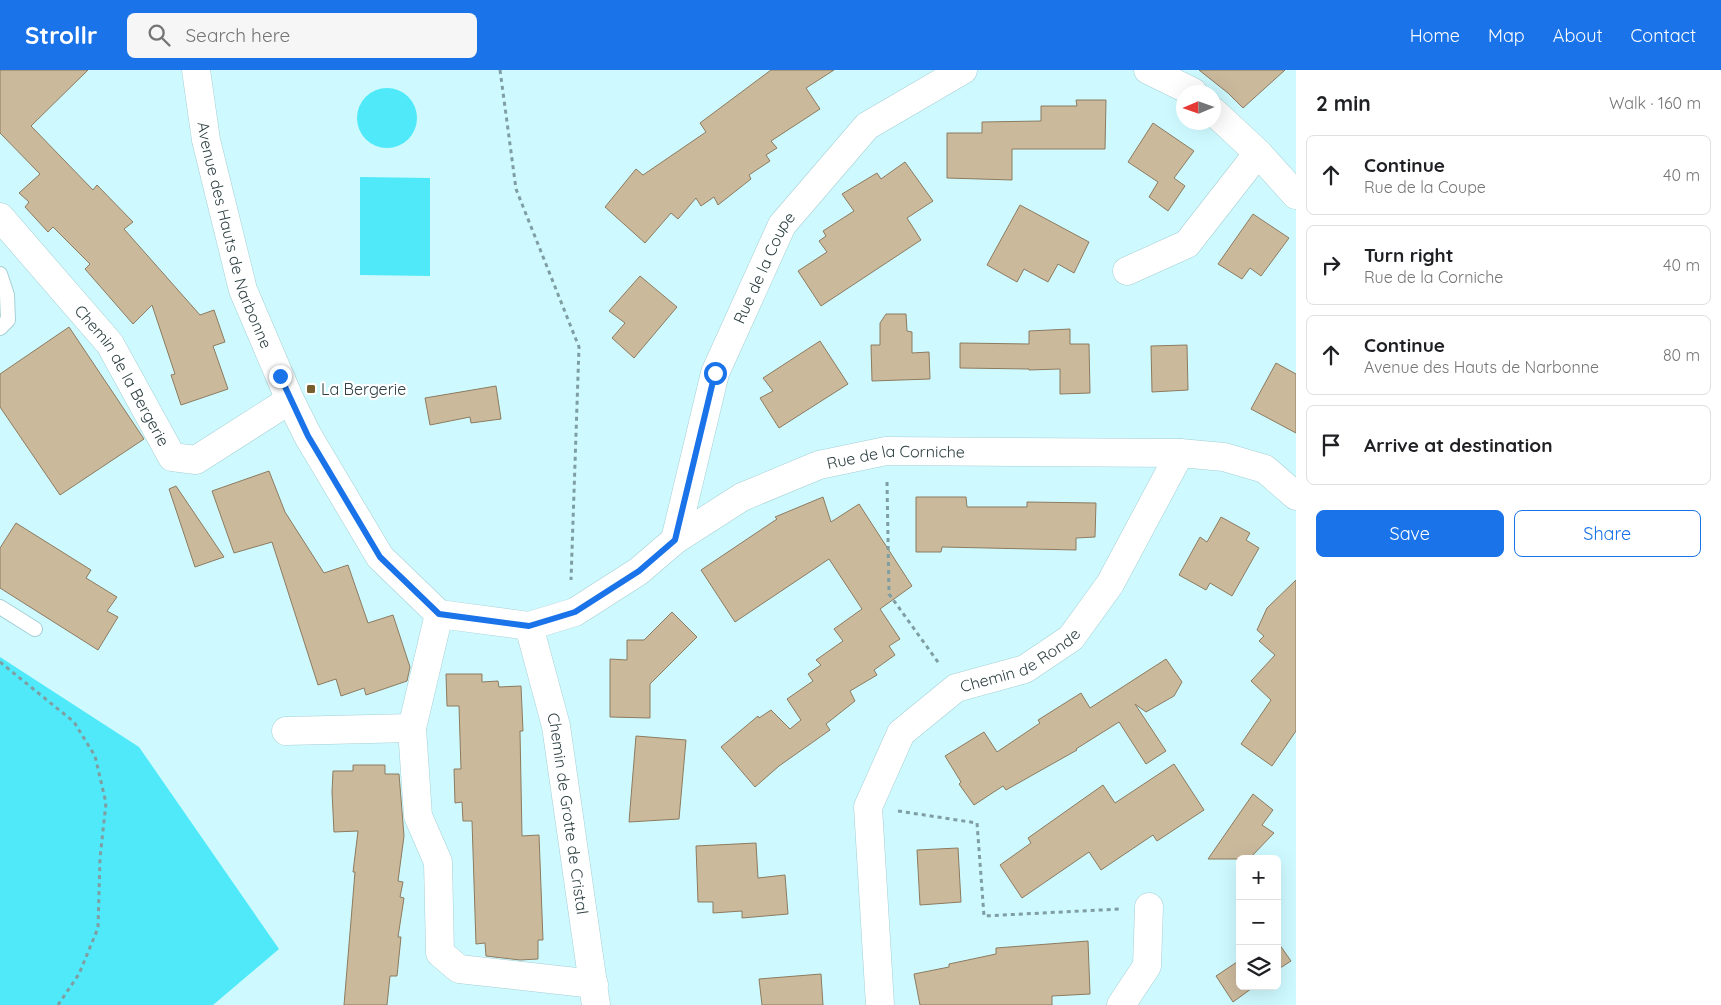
<!DOCTYPE html>
<html lang="en">
<head>
<meta charset="utf-8">
<style>
	body { margin:0; font-family:Quicksand,sans-serif; background:#f6f6f6; color:#202124 }
	.controls { position:absolute; right:15px; bottom:15px; display:grid; overflow:hidden; border-radius:8px; box-shadow:0 5px 20px #0002 }
	.controls button { width:45px; height:45px; display:grid; place-items:center; padding:0; border:0; border-bottom:1px solid #e0e0e0; background:#fff; color:#202124; font:25px sans-serif }
	.compass { position:absolute; left:1176px; top:15px; width:45px; height:45px; border-radius:50%; background:#fff; box-shadow:0 5px 20px #0002; rotate:268deg }
	.stop { position:absolute; width:15px; height:15px; margin:-11px; border:4px solid #1a73e8; border-radius:50%; background:#fff }
	.stop.end { background:#1a73e8; border-color:#fff; box-shadow:0 1px 5px #0008 }
	.list { margin:0; padding:0; list-style:none }
	h2 { display:flex; justify-content:space-between; align-items:center; height:65px; margin:0; padding:0 20px; font-size:21px }
	h2 small { font-size:16px; font-weight:400; color:#757577 }
	.list li { display:grid; grid-template-columns:32px 1fr auto; gap:15px; align-items:center; box-sizing:border-box; height:80px; margin:0 10px 10px; padding:0 10px; border:1px solid #e0e0e0; border-radius:8px }
	.list b { display:block; font-size:19px; white-space:nowrap }
	.list p { margin:0; font-size:16px; white-space:nowrap; color:#757577 }
	.list em { font-size:16px; font-style:normal; color:#757577 }
	.actions { display:flex; gap:10px; padding:15px 20px }
	.actions a { flex:1; padding:11px 0; border:1px solid #1a73e8; border-radius:8px; text-align:center; font-size:18px; color:#1a73e8 }
	.actions .main { background:#1a73e8; color:#fff }
	.icon { flex:none; width:28px; height:28px; fill:none; stroke:currentColor; stroke-width:2; stroke-linecap:round; stroke-linejoin:round }
	.map { position:relative; flex:none; width:1296px; height:935px; overflow:hidden }
	header { display:flex; align-items:center; gap:30px; box-sizing:border-box; height:70px; padding:0 25px; background:#1a73e8; color:#fff }
	header strong { font-size:24px }
	nav { display:flex; gap:28px; margin-inline-start:auto; font-size:18px }
	.search { width:350px; height:45px; background:#f6f6f6; display:flex; align-items:center; gap:12px; box-sizing:border-box; padding:0 18px; border-radius:8px; color:#757577; font-size:19px }
	main { display:flex }
	aside { flex:1; background:#fff }
	.map>svg:first-child { display:block }
	.green { fill:#50e9f9 }
	.building { fill:#cbb99c; stroke:#8c7b5f }
	.lines { fill:none; stroke-linecap:round; stroke-linejoin:round }
	.service-casing { stroke:#a5cfd4; stroke-width:16 }
	.minor-casing { stroke:#a5cfd4; stroke-width:29 }
	.path { stroke:#7f9ea2; stroke-width:3; stroke-dasharray:4 4; stroke-linecap:butt }
	.service { stroke:#fff; stroke-width:14 }
	.minor { stroke:#fff; stroke-width:28 }
	.route { stroke:#1a73e8; stroke-width:6 }
	.poi-dot { fill:#785e2f; stroke:#fff; stroke-width:2 }
	.labels { text-anchor:middle; dominant-baseline:central; stroke-width:4.5; stroke-linejoin:round; paint-order:stroke }
	.street-label { font-size:16px; fill:#2f4143; stroke:#fff }
	.poi-label { font-size:16px; fill:#2f4143; stroke:#fff; text-anchor:start }
</style>
</head>
<body>
<header>
<strong>Strollr</strong>
<div class="search"><svg class="icon" aria-label="search" viewBox="0 0 24 24"><circle cx="10" cy="10" r="6"/><path d="M15 15l6 6"/></svg>Search here</div>
<nav><a>Home</a><a>Map</a><a>About</a><a>Contact</a></nav>
</header>
<main>
<div class="map">
<svg width="1296" height="935" viewBox="0 0 1296 935">
	<rect width="100%" height="100%" fill="#cefaff"/>
	<path class="green" d="M357 48a30 30 0 1 1 60 0a30 30 0 1 1-60 0Z
		M360 107 430 108V206L360 205Z
		M0 587 139 677 279 879 213 935H0Z"/>
	<path class="building" d="M0 0H88L31 56 93 120 97 115 133 152 124 159 200 245 214 240 225 272 213 276 228 319 181 335 171 305 175 304 152 235 133 254 85 199 90 194 53 157 48 162 25 137 29 132 19 123 40 104 0 63Z
		M771 0H834L806 18 820 39 771 71 777 78 766 85 770 91 749 105 751 109 718 135 714 127 701 136 696 128 678 149 671 143 645 173 605 137 636 99 643 105 706 62 700 53Z
		M1199 0H1285L1243 38 1228 23Z
		M1076 30H1106L1105 79H1012V110L947 108V63H982V52L1041 51V36H1077Z
		M1153 53 1194 81 1174 108 1185 116 1168 141 1149 127 1158 112 1128 92Z
		M905 92 933 131 907 148 921 170 821 236 798 201 827 182 819 171 826 166 823 161 854 141 842 124 877 103 881 109Z
		M1020 135 1089 172 1074 203 1058 194 1048 212 1024 199 1017 212 987 195Z
		M1253 144 1289 168 1261 206 1250 198 1242 209 1218 194Z
		M640 206 677 237 634 288 612 268 625 253 609 241Z
		M886 244H906L907 261 912 262V283L929 282 930 309 872 311 871 275H880V253Z
		M69 257 144 369 60 425 0 337V304Z
		M1070 259V274H1089L1090 323 1060 324V299L1029 300V299L960 298V273L1029 274V261Z
		M820 271 848 314 779 358 760 328 773 321 763 308Z
		M1187 275 1188 320 1152 322 1151 276Z
		M1276 293 1296 304V363L1251 339Z
		M496 316 501 349 471 353 470 347 430 355 425 328Z
		M269 401 285 442 324 503 348 495 368 553 393 545 410 597 407 611 366 625 364 618 341 626 336 609 318 615 272 472 234 483 212 421Z
		M176 416 224 487 195 497 169 419Z
		M823 427 831 452 859 434 912 516 880 539 900 569 889 576 895 585 874 600 877 605 850 621 855 631 826 654 830 660 779 696 755 717 721 677 758 646 759 648 771 640 790 659 801 650 787 629 813 611 808 604 821 595 816 590 843 571 834 559 862 539 829 489 735 552 701 500 777 449 775 447Z
		M916 427H966L967 437H1027V432L1096 433 1095 467 1076 468V480L942 477 941 482H916Z
		M1221 447 1250 463 1246 470 1259 478 1232 526 1210 513 1206 520 1179 505 1200 467 1207 472Z
		M16 453 91 500 86 508 117 527 107 541 118 547 98 580 0 518V478Z
		M1296 510V661L1272 696 1241 674 1271 630 1251 611 1275 585 1259 571 1264 566 1257 560 1267 538Z
		M672 542 697 567 650 614V648L610 647V589L627 590V570H644Z
		M1166 589 1182 612 1174 626 1146 642 1135 634 1166 681 1146 694 1119 652 1076 679 1077 680 1006 720 1003 716 974 735 959 714 961 712 945 686 984 662 997 682 1040 653 1038 650 1081 623 1090 638Z
		M446 604H482V612L498 611 499 617 521 616 523 661H520L522 766 539 765 543 870H538V889L520 890 486 886 485 873 476 874 472 751H463L462 732 455 733 454 699H461L459 636H447Z
		M636 666 686 670 679 749 629 752Z
		M1174 694 1204 740 1157 771 1153 765 1101 800 1089 782 1022 828 1000 795 1031 773 1028 768 1103 715 1115 733Z
		M353 695H385V704H399L404 766 398 811 403 812 400 827 404 828 398 867H401L397 906H390L387 935H344L355 802H353L358 761 334 762 332 722 333 701H353Z
		M1253 724 1273 740 1262 755 1274 763 1249 789H1208Z
		M756 773 758 808 785 805 788 844 742 848V841L713 843V832H698L696 776Z
		M958 778 961 832 920 835 917 780Z
		M1088 871 1090 924 1052 926V935H920L914 904 949 897V894L996 884V878Z
		M1277 871 1291 891 1277 900Z
		M1240 890V916H1255L1233 932 1216 906Z
		M821 904 823 935H762L759 909Z"/>
	<g class="lines">
		<g class="service-casing">
			<path id="service" d="M0 204 7 225 8 250 0 258
				M0 537 35 559"/>
		</g>
		<g class="minor-casing">
			<g id="minor">
				<path id="s1" d="M196 0 206 70 243 220 290 330 308 366 380 487 439 544 529 556 575 542 639 501 675 470 742 427 819 395 886 381 1180 383 1224 387 1265 399 1296 426"/>
				<path d="M1148 0 1193 22"/>
				<path d="M1214 42 1258 83 1296 125"/>
				<path id="s2" d="M0 147 110 274 172 387 196 390 290 330"/>
				<path d="M1127 201 1187 174 1258 83"/>
				<path id="s3" d="M675 470 715 303 782 155 867 56 963 0"/>
				<path d="M439 544 412 658 418 746 438 792 440 883 459 899 594 914"/>
				<path id="s4" d="M529 556 556 656 596 935"/>
				<path d="M286 661 412 658"/>
				<path id="s5" d="M880 935 868 737 901 663 956 618 1025 599 1071 568 1110 514 1180 383"/>
				<path d="M1121 935 1147 896 1149 837"/>
			</g>
		</g>
		<path class="path" d="M500 0 516 119 579 277 571 510
			M887 412 889 524 940 595
			M0 592 74 652 95 686 106 733 100 788 98 858 79 904 58 935
			M898 741 977 753 984 846 1120 839"/>
		<use href="#service" class="service"/>
		<use href="#minor" class="minor"/>
	</g>
	<g class="lines">
		<path class="route" d="M280 306 308 366 380 487 439 544 529 556 575 542 639 501 675 470 715 303"/>
	</g>
	<rect class="poi-dot" x="306" y="314" width="10" height="10" rx="2.5"/>
	<g class="labels">
		<g class="street-label">
			<text stroke="none"><textPath href="#s1" startOffset="170">Avenue des Hauts de Narbonne</textPath></text>
			<text stroke="none"><textPath href="#s3" startOffset="288">Rue de la Coupe</textPath></text>
			<text stroke="none"><textPath href="#s2" startOffset="201">Chemin de la Bergerie</textPath></text>
			<text stroke="none"><textPath href="#s1" startOffset="1111">Rue de la Corniche</textPath></text>
			<text stroke="none"><textPath href="#s5" startOffset="421">Chemin de Ronde</textPath></text>
			<text stroke="none"><textPath href="#s4" startOffset="192">Chemin de Grotte de Cristal</textPath></text>
		</g>
		<g class="poi-label">
			<text x="321" y="319">La Bergerie</text>
		</g>
	</g>
</svg>
<div class="controls">
<button>+</button>
<button>−</button>
<button><svg class="icon" aria-label="layers" viewBox="0 0 24 24"><path d="M12 4l9 5-9 5-9-5zM3 14l9 5 9-5"/></svg></button>
</div>
<svg class="compass" viewBox="-18 -18 36 36"><path d="M0-13l5 13h-10z" fill="#e53935"/><path d="M0 13l5-13h-10z" fill="#757577"/></svg>
<div class="stop" style="left:715px;top:303px"></div>
<div class="stop end" style="left:280px;top:306px"></div>
</div>
<aside>
<h2>2 min<small>Walk · 160 m</small></h2>
<ul class="list">
<li><svg class="icon" aria-label="ahead" viewBox="0 0 24 24"><path d="M12 20V5M6 11l6-6 6 6"/></svg><div><b>Continue</b><p>Rue de la Coupe</p></div><em>40 m</em></li>
<li><svg class="icon" aria-label="right" viewBox="0 0 24 24"><path d="M7 20v-9h11M14 6l5 5-5 5"/></svg><div><b>Turn right</b><p>Rue de la Corniche</p></div><em>40 m</em></li>
<li><svg class="icon" aria-label="ahead" viewBox="0 0 24 24"><path d="M12 20V5M6 11l6-6 6 6"/></svg><div><b>Continue</b><p>Avenue des Hauts de Narbonne</p></div><em>80 m</em></li>
<li><svg class="icon" aria-label="arrive" viewBox="0 0 24 24"><path d="M6 21V4h12l-3 4 3 4H6"/></svg><div><b>Arrive at destination</b></div></li>
</ul>
<div class="actions"><a class="main">Save</a><a>Share</a></div>
</aside>
</main>
</body>
</html>
